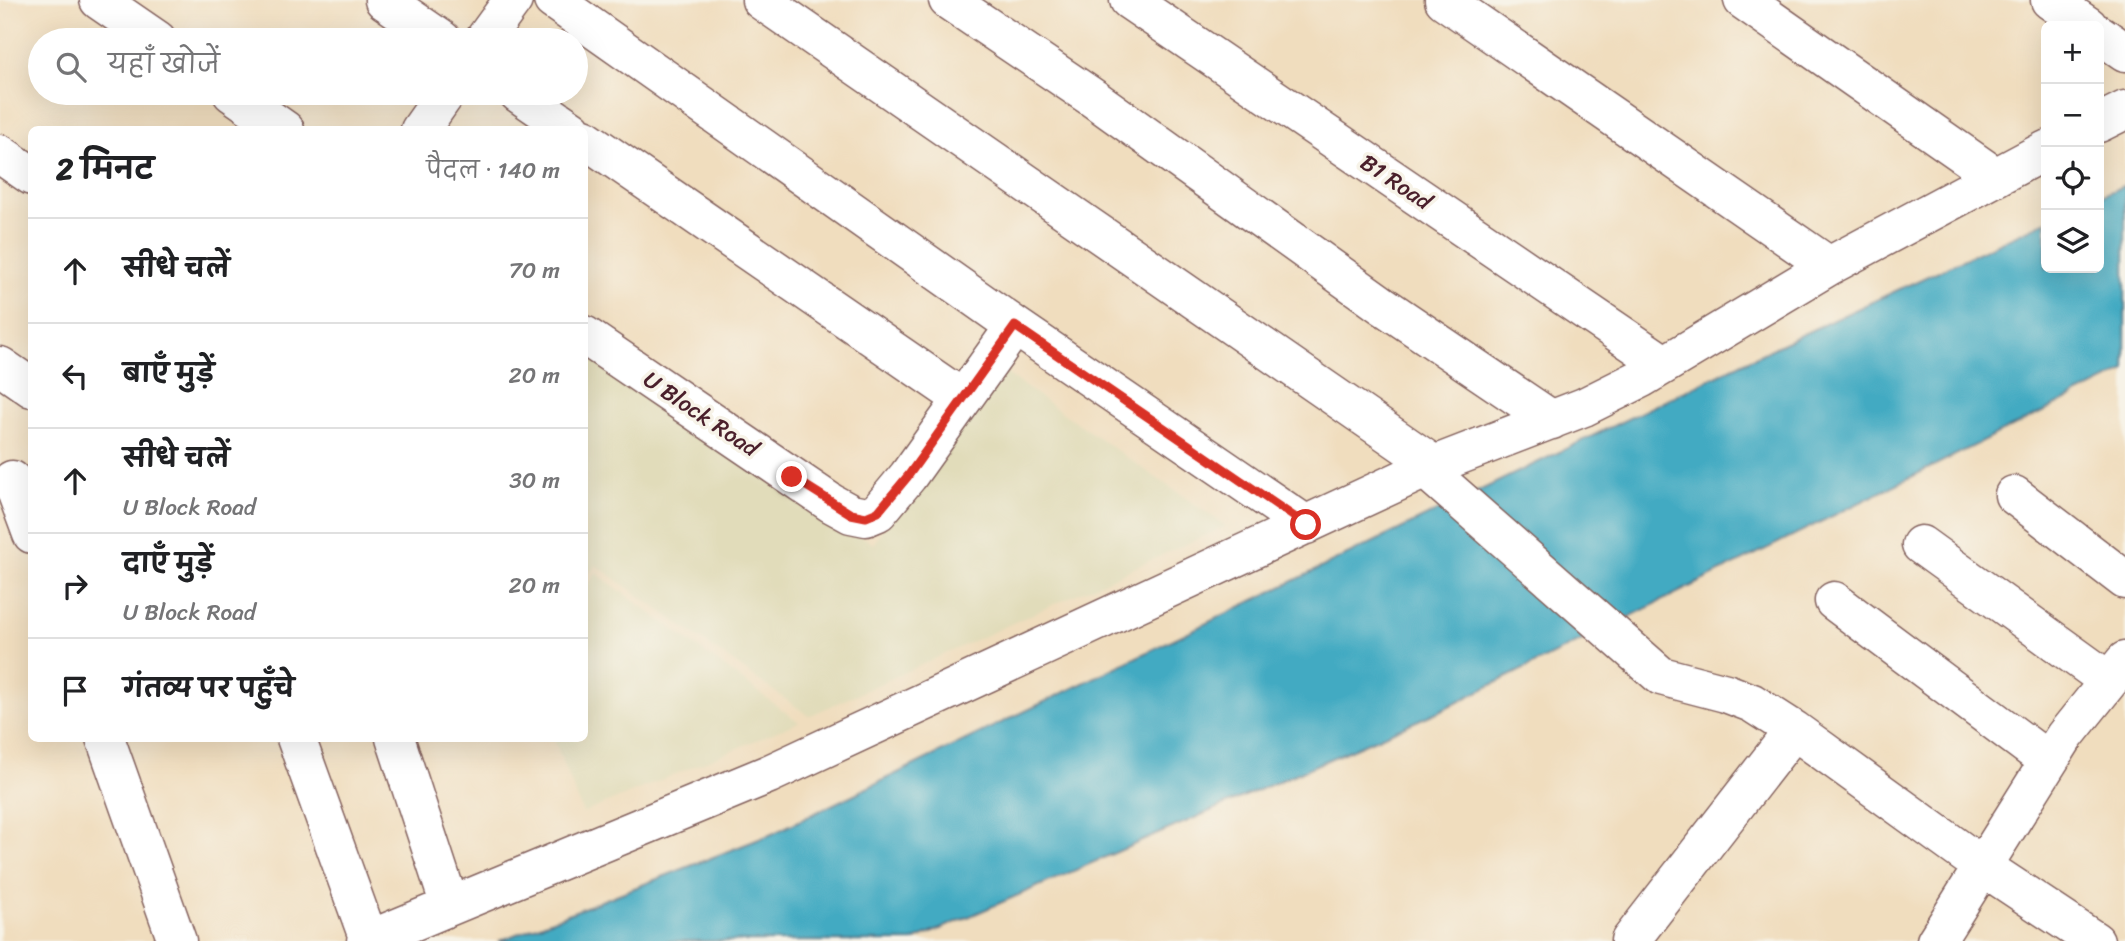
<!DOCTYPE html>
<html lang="hi">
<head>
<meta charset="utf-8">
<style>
	body { margin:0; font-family:Sriracha,"Playpen Sans Deva",sans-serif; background:#f6f6f6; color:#202124 }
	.controls { position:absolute; right:21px; top:21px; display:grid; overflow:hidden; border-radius:10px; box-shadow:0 7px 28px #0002 }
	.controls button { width:63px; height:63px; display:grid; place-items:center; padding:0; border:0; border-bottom:2px solid #e0e0e0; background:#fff; color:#202124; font:35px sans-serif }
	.stop { position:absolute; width:21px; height:21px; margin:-16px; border:5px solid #d93025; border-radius:50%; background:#fff }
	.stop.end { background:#d93025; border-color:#fff; box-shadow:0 2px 7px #0008 }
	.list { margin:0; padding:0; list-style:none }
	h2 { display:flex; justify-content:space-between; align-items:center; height:91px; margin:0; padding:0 28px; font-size:30px }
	h2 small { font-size:23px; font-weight:400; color:#757577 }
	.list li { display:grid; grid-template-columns:46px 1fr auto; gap:21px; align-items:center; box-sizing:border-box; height:105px; padding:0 28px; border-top:2px solid #e0e0e0 }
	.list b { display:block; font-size:26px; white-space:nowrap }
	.list p { margin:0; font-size:23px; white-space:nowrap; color:#757577 }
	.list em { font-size:23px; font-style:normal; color:#757577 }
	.icon { flex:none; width:38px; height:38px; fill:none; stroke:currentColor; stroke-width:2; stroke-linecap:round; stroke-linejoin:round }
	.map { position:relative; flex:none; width:2125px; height:941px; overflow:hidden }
	.search { position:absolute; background:#fff; box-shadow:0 7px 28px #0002; left:28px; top:28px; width:560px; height:77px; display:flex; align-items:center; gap:18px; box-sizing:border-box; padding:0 24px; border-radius:38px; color:#757577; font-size:26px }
	.panel { position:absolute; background:#fff; box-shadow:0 7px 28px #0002; left:28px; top:126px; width:560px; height:616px; border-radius:10px }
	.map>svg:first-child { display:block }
	.built { fill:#e1dcba }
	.water { fill:#43aac2; stroke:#466476; stroke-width:2 }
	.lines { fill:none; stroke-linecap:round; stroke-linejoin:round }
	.minor-casing { stroke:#84625e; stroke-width:41 }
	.minor { stroke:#fff; stroke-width:38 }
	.route { stroke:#d93025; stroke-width:9 }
	.labels { text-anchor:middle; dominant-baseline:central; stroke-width:7; stroke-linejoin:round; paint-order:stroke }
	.street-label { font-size:23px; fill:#4a1f2b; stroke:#f7f3e8 }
</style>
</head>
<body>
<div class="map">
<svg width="2125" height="941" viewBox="0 0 2125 941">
	<rect width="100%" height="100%" fill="#f7f3e8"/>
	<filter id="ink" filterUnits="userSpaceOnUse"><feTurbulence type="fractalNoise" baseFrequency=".0143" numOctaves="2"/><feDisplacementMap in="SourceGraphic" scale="14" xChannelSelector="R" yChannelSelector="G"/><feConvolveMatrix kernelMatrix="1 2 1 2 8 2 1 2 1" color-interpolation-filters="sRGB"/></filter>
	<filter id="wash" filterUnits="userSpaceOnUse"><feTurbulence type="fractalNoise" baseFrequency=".00686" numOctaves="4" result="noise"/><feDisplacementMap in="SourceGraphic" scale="28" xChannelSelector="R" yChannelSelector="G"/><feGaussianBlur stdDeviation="1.57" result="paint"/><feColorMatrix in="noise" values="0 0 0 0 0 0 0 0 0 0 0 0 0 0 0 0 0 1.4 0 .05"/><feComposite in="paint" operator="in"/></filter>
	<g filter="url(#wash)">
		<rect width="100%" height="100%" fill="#f0ddbe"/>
		<path class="built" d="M585 346 873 544 998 368 1226 526 809 716 596 565 585 579Z
			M596 573 799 722 583 813 554 739 584 738 585 588Z"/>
		<path class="water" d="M2125 185V371L1437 712 913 941H499L772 834 1786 342 2046 221V268H2099V197Z"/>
	</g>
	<g filter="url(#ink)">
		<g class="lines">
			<g class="minor-casing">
				<path id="minor" d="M99 0 157 40
					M384 0 442 40
					M553 0 1015 326 1306 525
					M761 0 1434 465
					M948 0 1093 98 1382 305 1552 420
					M1129 0 1664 364
					M1444 0 1829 266
					M1743 0 1996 177
					M2050 0 2088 26
					M2099 34 2125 52
					M484 40 513 0
					M232 93 285 130
					M518 93 572 130
					M2099 123 2125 110
					M420 130 446 93
					M584 138 963 399
					M0 154 32 176
					M584 335 831 503 851 514 866 517 878 512 908 476 1015 326
					M0 366 32 388
					M1425 469 1661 676 1726 693 1752 703 1794 730 1982 866 2095 941
					M12 480 32 534
					M2014 495 2125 580
					M1921 545 2109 681
					M1834 601 2048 761
					M105 738 177 941
					M296 738 369 940
					M395 738 450 906
					M366 941 769 774 1434 465 1584 407 1642 378 1829 266 2046 150
					M1630 941 1794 730
					M1936 941 2064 737 2125 661"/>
			</g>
			<use href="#minor" class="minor"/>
		</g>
	</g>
	<g class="lines" filter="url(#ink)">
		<path class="route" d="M792 477 851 514 866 517 878 512 908 476 1015 326 1306 525"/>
	</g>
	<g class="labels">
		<g class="street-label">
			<text transform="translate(1396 182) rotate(34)">B1 Road</text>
			<text transform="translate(701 414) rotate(34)">U Block Road</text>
		</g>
	</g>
</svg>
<div class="controls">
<button>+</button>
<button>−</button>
<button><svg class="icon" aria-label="locate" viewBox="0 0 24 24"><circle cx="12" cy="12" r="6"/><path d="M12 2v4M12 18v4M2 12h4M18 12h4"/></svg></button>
<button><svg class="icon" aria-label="layers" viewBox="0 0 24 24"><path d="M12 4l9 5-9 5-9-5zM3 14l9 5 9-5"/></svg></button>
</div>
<div class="stop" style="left:1306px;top:525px"></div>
<div class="stop end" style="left:792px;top:477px"></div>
<div class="search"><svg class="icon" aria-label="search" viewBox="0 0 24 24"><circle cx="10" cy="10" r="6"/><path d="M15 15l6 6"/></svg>यहाँ खोजें</div>
<section class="panel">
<h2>2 मिनट<small>पैदल · 140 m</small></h2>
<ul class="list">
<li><svg class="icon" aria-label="ahead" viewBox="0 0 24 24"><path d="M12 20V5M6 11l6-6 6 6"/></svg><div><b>सीधे चलें</b></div><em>70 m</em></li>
<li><svg class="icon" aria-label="left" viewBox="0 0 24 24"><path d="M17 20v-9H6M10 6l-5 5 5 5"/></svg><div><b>बाएँ मुड़ें</b></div><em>20 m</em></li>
<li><svg class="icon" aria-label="ahead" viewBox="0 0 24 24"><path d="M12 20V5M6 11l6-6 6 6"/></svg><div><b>सीधे चलें</b><p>U Block Road</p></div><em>30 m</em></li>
<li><svg class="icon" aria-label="right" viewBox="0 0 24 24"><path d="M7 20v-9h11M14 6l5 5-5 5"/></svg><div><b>दाएँ मुड़ें</b><p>U Block Road</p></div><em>20 m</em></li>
<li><svg class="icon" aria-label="arrive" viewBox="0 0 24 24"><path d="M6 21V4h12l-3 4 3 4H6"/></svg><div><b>गंतव्य पर पहुँचे</b></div></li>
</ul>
</section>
</div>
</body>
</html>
